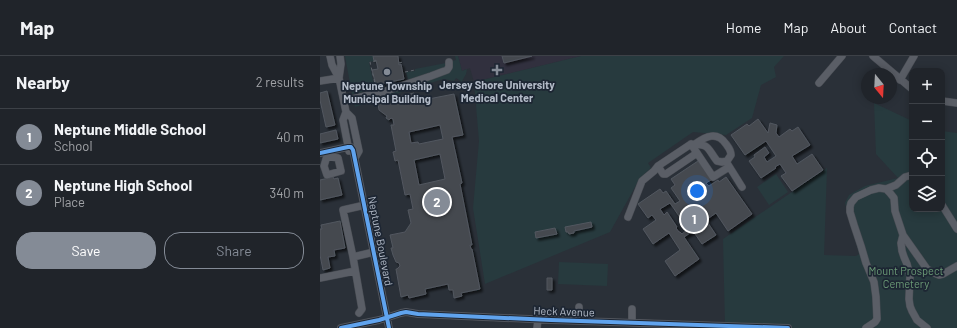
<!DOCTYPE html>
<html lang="en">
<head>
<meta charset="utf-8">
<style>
	body { margin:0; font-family:Barlow,sans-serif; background:#282c32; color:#f1f3f6 }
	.controls { position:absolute; right:12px; top:12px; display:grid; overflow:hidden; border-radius:8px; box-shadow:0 2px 10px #0003 }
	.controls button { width:36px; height:36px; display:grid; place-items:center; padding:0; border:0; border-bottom:1px solid #3d4147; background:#20242a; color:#f1f3f6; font:20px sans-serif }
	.compass { position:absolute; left:541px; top:12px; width:36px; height:36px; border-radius:50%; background:#20242a; box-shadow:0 2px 10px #0003; rotate:162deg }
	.you { position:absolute; left:377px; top:135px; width:14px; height:14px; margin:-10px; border:3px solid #fff; border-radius:50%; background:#1a73e8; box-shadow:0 0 0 6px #1a73e833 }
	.badge { display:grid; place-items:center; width:26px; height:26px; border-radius:50%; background:#848b96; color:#fff; font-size:13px; font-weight:700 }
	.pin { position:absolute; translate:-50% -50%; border:2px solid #fff; box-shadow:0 1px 4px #0006 }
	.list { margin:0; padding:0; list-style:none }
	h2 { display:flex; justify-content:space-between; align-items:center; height:52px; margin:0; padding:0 16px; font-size:17px }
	h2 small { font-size:13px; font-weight:400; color:#a2a4a8 }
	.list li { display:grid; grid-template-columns:26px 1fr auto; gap:12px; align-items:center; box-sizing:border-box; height:56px; padding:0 16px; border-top:1px solid #3d4147 }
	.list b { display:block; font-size:15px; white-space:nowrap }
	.list p { margin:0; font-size:13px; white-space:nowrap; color:#a2a4a8 }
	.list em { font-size:13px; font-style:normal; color:#a2a4a8 }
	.actions { display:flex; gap:8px; padding:12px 16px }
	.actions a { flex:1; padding:9px 0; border:1px solid #848b96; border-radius:16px; text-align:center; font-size:14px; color:#848b96 }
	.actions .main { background:#848b96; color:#fff }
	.icon { flex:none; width:22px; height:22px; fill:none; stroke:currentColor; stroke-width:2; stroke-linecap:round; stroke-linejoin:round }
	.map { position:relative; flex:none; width:637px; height:272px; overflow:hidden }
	header { display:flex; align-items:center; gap:24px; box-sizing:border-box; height:56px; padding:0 20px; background:#20242a; border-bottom:1px solid #3d4147 }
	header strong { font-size:19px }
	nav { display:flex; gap:22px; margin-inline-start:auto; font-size:14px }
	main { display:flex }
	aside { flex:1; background:#20242a }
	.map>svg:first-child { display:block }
	.medical { fill:#31303e }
	.green { fill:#273a3e }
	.building { fill:#444950; stroke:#52575f; fill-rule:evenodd; filter:url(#shadow) }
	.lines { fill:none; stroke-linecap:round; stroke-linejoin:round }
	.minor-casing { stroke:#484c53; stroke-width:8 }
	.path { stroke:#5d636a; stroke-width:1; stroke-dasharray:3 3; stroke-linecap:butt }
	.minor { stroke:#5a5e66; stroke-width:7 }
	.cycleway-casing { stroke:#1d2633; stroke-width:6 }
	.cycleway { stroke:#60a3ed; stroke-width:4 }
	.poi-dot { fill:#848b96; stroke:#1d2633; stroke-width:1.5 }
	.labels { text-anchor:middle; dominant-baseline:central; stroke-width:3.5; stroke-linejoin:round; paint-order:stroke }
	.poi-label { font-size:11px; font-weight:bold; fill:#b4bcc9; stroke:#1d2633 }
	.street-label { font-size:11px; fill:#b4bcc9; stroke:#1d2633 }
	.park-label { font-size:11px; fill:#6b9a76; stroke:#1d2633 }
</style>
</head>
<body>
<header>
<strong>Map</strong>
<nav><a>Home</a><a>Map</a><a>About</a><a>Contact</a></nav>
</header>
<main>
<aside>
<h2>Nearby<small>2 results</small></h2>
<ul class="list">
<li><span class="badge">1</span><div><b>Neptune Middle School</b><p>School</p></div><em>40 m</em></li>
<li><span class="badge">2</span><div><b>Neptune High School</b><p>Place</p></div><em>340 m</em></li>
</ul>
<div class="actions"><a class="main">Save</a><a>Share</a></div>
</aside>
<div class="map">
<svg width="637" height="272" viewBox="0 0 637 272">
	<defs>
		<filter id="shadow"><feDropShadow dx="2.5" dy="2.5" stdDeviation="1" flood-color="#0009"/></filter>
	</defs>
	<rect width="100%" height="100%" fill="#2a3038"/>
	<path class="medical" d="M138 0H261L154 26 150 12 142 15Z"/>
	<path class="green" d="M25 0H53L54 5 49 6 55 34 32 38Z
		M135 0H138L142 15 147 13 146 18 140 29H139L141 25 136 22 134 25 124 23 117 25 35 51 34 47 37 45 58 41 126 18 132 5 136 4Z
		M261 0H464L454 11 456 21 441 29 432 62 406 79 373 76 328 107 331 112 320 122 290 176 165 228 153 152 159 85 154 26Z
		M126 7 125 11 123 12 87 25 88 23 86 16 95 15V13Z
		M554 47 592 65V153H622V75L637 77V272H451L405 270 403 183 507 112 504 199 536 200 539 198 525 147 529 139 545 130 578 122 556 98Z
		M456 118 468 136 449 149 437 131Z
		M239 206 288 208 287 230 238 228Z"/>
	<path class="building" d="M53 0H78L79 9 81 8 84 23 56 29 52 14 58 13 56 4 54 5Z
		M182 0H212L184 7Z
		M7 35 15 69 6 71 0 44V37Z
		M94 37 95 42 83 44V48L134 38 143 79 132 81 142 127 140 128 152 189H150L151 193H152L160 233 141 237 142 240 134 242 133 234H129L128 228 105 233 106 238 89 242 88 239 81 241 76 213H77L80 210 79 207 76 206 73 199 71 192H73L70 179 85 176 91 167 88 154 93 153 90 138 85 139 78 104 75 105 73 96 76 95 71 69H74L73 63 71 62 69 64 66 62 67 60 59 54 58 47 82 42 81 40ZM120 69 123 83 99 88 98 86 91 87 89 76ZM120 98 125 123 99 129 94 104Z
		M438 63 448 77 450 67 457 69 456 77 459 81 470 73 472 75 478 71 490 89 472 100 477 108 492 98 503 114 472 135 461 120 466 117 460 108 455 111 456 112 441 122 429 105 435 101 434 99 445 91 449 97 444 101 447 106 456 100 446 85 425 99 411 79 427 68 429 70Z
		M16 74 18 83 0 87V78Z
		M378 105 382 111 383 110 388 117 387 118 391 124 386 127 389 130 398 124 399 126 406 121 432 158 408 175 396 157 386 164 396 179 382 188 373 175 364 181 379 203 355 220 345 205 360 194 349 177 333 188 323 173 336 164 332 159 328 162 318 148 340 133 343 137 346 135 355 148 360 145 351 132 355 129 351 123ZM350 147 368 173 362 178 360 176H359L356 172 357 171 347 156 344 159 340 153Z
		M13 121 14 123 18 122 22 139 0 144V124Z
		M20 165 25 192 14 194 15 200 8 201 10 212 3 214 0 199V173H2L1 169Z
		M271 166 272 171 254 175V177L249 178 248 176H246L245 171Z
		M235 172 237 178 216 182 215 176Z
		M227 222H232V234H227Z"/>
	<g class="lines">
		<g class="minor-casing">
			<path id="minor" d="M10 0 12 9 19 22 26 56 32 62 39 95 35 102
				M553 0 592 33
				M19 22 21 8 20 0
				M580 24 594 0
				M0 25 19 22
				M499 27 522 0
				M24 45 66 35 111 20 127 14 129 11V6
				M622 45 637 47
				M26 56 23 64 29 95
				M371 88C390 88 387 92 397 105L402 106 407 105 411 99C411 94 409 92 406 88 397 75 386 80 375 88
				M6 96 7 100 4 110 7 119 21 115 18 102 7 100
				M0 97 28 91H31L33 94 69 272
				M407 107 422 131
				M338 110 343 118H346L377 97
				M566 133 576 129 585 121 592 119
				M622 149 637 173
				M308 161 322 125 334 115 338 110 371 88 393 121 409 111
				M583 179 607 213 614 217 619 219 623 218 637 210
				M33 201 23 154 45 149
				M0 222 35 215
				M39 257 42 253 33 201 54 196
				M259 265V251
				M312 266V253
				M21 272 59 264 81 257 86 256 98 258 231 264 468 272
				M217 272 218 263
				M546 272 555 266 557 263 556 241 554 226 546 207 541 190 534 169 530 156V151L531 147 536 141 551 134 559 132 566 133 570 137 574 142 575 155 583 179 581 187 582 195 584 201 587 208 590 220 589 243 590 250 592 255 597 264 607 272"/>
		</g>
		<path class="path" d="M79 7 83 6
			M85 16 95 14
			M56 32 50 6 56 5"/>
		<use href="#minor" class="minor"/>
		<g class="cycleway-casing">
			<path id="cycleway" d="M0 97 28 91H31L33 94 69 272
				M21 272 59 264 81 257 86 256 98 258 231 264 468 272"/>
		</g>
		<use href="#cycleway" class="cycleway"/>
	</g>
	<g class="poi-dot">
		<path d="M175 8h4v4h4v4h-4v4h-4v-4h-4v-4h4z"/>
		<circle cx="67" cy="16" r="4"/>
	</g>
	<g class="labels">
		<g class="poi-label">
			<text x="177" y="28">Jersey Shore University<tspan x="177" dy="13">Medical Center</tspan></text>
			<text x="67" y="29">Neptune Township<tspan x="67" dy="13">Municipal Building</tspan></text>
		</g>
		<g class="street-label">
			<text transform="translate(61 185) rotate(79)">Neptune Boulevard</text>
			<text transform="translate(244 255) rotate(2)">Heck Avenue</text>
		</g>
		<g class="park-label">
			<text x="586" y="214">Mount Prospect<tspan x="586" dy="13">Cemetery</tspan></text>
		</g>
	</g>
</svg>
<div class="controls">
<button>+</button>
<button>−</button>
<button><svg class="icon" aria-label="locate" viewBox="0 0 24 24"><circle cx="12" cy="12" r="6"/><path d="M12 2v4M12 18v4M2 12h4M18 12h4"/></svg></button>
<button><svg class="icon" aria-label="layers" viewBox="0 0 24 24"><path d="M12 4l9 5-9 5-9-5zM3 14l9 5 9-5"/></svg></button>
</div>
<svg class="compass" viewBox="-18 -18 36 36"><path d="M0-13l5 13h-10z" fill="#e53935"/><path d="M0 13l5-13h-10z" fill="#a2a4a8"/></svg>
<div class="you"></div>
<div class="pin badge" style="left:374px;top:163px">1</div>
<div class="pin badge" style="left:117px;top:146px">2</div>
</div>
</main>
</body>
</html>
